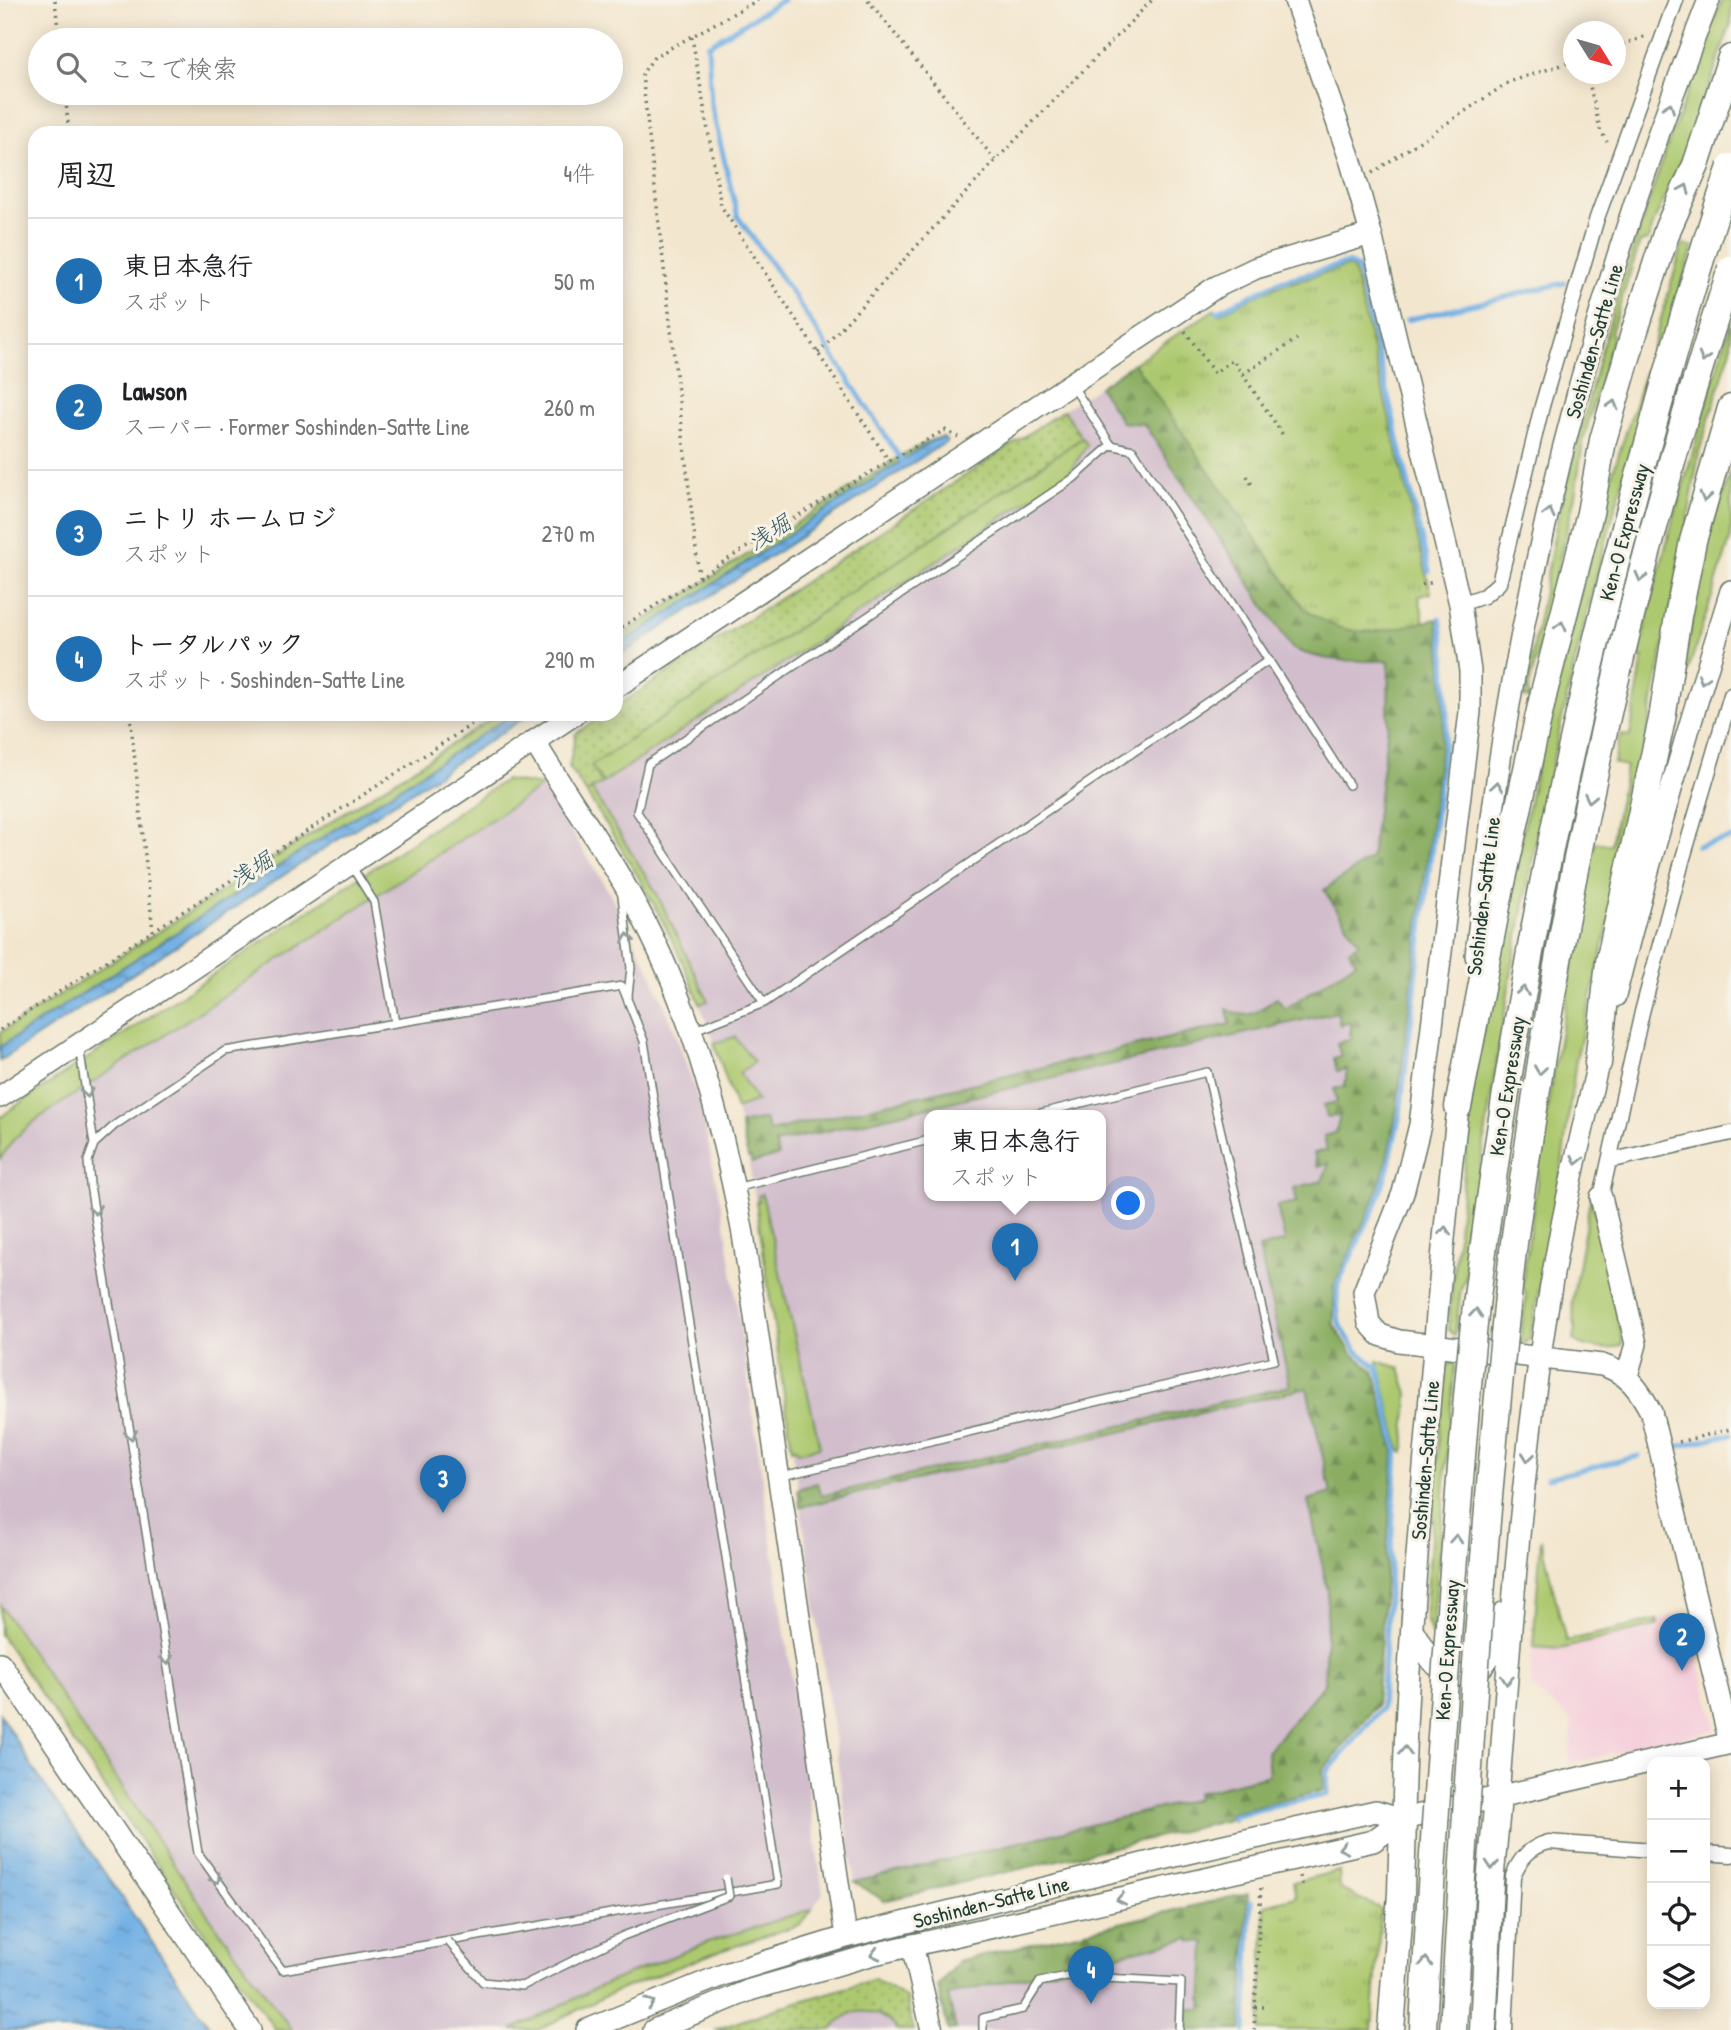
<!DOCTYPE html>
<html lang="ja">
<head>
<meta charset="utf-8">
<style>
	body { margin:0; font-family:"Patrick Hand","Klee One",sans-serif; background:#f2f2f2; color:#202124 }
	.controls { position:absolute; right:21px; bottom:21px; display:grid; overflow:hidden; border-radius:14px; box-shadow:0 4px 18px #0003 }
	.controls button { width:63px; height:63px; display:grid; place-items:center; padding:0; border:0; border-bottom:2px solid #e0e0e0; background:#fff; color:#202124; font:35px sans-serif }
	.compass { position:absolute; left:1563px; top:21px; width:63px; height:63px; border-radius:50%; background:#fff; box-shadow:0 4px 18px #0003; rotate:127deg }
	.you { position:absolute; left:1129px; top:1204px; width:24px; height:24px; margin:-18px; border:5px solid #fff; border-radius:50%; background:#1a73e8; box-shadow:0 0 0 10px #1a73e833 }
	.badge { display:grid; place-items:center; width:46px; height:46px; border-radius:50%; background:#1f6fb2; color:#fff; font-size:23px; font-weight:700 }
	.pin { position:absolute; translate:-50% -58px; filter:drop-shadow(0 2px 4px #0008) }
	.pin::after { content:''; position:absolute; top:37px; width:24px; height:21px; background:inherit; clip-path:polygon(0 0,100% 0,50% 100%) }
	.popup { position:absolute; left:924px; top:1110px; width:182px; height:91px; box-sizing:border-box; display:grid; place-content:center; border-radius:14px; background:#fff; filter:drop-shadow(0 2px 5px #0005); font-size:23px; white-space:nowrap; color:#757577 }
	.popup b { font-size:26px; color:#202124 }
	.popup::after { content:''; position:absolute; left:50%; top:100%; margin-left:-14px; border:14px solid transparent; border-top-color:#fff }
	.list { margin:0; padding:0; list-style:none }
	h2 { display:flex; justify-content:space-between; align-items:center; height:91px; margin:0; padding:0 28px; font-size:30px }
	h2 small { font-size:23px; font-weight:400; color:#757577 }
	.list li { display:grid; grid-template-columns:46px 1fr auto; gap:21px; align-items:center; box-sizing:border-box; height:126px; padding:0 28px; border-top:2px solid #e0e0e0 }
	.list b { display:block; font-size:26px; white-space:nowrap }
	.list p { margin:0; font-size:23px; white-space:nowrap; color:#757577 }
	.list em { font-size:23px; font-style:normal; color:#757577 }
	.icon { flex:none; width:38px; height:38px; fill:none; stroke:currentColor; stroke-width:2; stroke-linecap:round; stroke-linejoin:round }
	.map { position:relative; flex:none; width:1731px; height:2030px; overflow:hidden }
	.search { position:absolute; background:#fff; box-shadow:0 4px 18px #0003; left:28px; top:28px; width:595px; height:77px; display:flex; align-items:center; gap:18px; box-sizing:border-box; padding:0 24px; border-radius:38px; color:#757577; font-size:26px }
	.panel { position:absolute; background:#fff; box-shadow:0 4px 18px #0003; left:28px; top:126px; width:595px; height:595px; border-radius:21px }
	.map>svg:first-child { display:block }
	.built { fill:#f5cfdb }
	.industrial { fill:#d1bdcc; fill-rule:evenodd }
	.grass { fill:#adc970; stroke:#668352; stroke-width:2 }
	.forest { fill:url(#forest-firs); stroke:#54754b; stroke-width:2 }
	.park { fill:url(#park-tufts); stroke:#668352; stroke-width:2 }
	.garden { fill:url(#garden-dots); stroke:#668352; stroke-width:2 }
	.water { fill:url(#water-ripples); stroke:#48768c; stroke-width:2 }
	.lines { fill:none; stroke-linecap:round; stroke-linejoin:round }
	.stream { stroke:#71afe4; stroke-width:5 }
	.lane-casing { stroke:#69786a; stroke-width:10 }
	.street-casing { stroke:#69786a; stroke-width:17 }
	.secondary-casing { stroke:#69786a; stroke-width:24 }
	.highway-casing { stroke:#69786a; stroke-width:29 }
	.path { stroke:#69786a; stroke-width:3.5; stroke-dasharray:2 5; stroke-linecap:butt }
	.lane { stroke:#fff; stroke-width:7 }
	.street { stroke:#fff; stroke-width:14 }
	.secondary { stroke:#fff; stroke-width:21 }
	.highway { stroke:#fff; stroke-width:26 }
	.lane-bridge-casing { stroke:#69786a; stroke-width:10; stroke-linecap:butt }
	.highway-bridge-casing { stroke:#69786a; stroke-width:29; stroke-linecap:butt }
	.lane-bridge { stroke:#fff; stroke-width:7 }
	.highway-bridge { stroke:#fff; stroke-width:26 }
	.oneway { stroke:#8f9e9a }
	.labels { text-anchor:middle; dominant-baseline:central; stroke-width:6; stroke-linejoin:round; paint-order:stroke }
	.street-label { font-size:21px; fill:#1f3d34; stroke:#f7f3e8 }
	.water-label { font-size:23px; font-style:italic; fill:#345a60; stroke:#f7f3e8 }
</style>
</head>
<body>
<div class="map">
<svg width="1731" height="2030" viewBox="0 0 1731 2030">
	<defs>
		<pattern id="forest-firs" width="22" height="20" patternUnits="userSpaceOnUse" patternTransform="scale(1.75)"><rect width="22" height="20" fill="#8aad62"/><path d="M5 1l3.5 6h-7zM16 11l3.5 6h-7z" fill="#708e52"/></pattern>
		<pattern id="park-tufts" width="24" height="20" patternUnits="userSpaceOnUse" patternTransform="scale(1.75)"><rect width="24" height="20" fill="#adc970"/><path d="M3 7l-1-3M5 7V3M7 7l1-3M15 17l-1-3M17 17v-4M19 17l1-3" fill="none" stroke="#8ca45d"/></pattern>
		<pattern id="garden-dots" width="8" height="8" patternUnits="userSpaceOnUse" patternTransform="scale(1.75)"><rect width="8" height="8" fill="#adc970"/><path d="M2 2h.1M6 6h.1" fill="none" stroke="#8ca45d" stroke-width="1.8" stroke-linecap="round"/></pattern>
		<pattern id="water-ripples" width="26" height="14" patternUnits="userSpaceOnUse" patternTransform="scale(1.75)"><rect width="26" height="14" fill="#71afe4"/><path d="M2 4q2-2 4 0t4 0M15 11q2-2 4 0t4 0" fill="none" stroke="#5c90ba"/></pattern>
	</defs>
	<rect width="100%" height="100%" fill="#f7f3e8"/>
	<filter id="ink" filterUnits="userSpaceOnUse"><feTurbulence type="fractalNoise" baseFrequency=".0143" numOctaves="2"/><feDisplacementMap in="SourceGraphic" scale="14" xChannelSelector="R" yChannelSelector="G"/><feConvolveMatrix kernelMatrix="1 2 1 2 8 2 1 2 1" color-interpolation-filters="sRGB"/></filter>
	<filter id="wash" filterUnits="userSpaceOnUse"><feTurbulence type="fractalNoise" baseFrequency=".00686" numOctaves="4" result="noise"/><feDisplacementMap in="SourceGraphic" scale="28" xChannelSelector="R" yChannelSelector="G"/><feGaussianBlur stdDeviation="1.57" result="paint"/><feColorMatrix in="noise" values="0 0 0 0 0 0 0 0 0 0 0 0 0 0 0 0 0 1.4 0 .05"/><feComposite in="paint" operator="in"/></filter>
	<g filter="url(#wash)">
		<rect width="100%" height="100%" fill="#f3e6ce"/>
		<path class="built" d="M1686 1613 1716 1730 1568 1764 1573 1722 1530 1686 1533 1637 1566 1641Z"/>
		<path class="industrial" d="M1134 363 1304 608 1323 622 1337 628 1386 630 1437 619 1442 658 1444 718 1396 1115 1385 1167 1374 1200 1335 1284 1334 1300V1325L1352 1353 1374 1371 1394 1451 1376 1706 1323 1770 1324 1790 1229 1814V1820L884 1901 855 1882 762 1237 748 1158 736 1109 710 1030 678 951 628 857 569 768 576 733 605 714H616V707ZM929 1115H1101V1195H929Z
			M542 786 602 880 625 922 651 973 674 1029 701 1108 726 1230 823 1893 812 1909 708 1942 602 1985 512 2030H292L208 1915 0 1605V1159L14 1139 36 1120Z
			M1191 1938V1941L1205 1942 1202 2010H1188L1187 2030H955L948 1995Z
			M875 1979 906 1998 913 2030H715L781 2007Z"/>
		<path class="grass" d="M1722 0H1731V23L1688 148 1655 219 1648 240 1640 242 1611 333 1613 335 1583 441 1575 495 1528 692 1530 699 1524 698 1557 521 1601 352 1624 274 1627 272 1628 263 1668 144Z
			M1683 244 1693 247C1658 360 1623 474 1593 589 1535 816 1495 1048 1465 1280L1461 1288 1455 1336 1448 1329 1474 1075 1532 788 1604 499 1637 399Z
			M1731 321V348L1699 452 1688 518 1617 889 1576 1059 1559 1186 1530 1338 1525 1343H1520L1526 1294 1522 1286 1548 1104 1588 878 1596 842 1611 845 1626 766 1614 763 1620 735 1630 736 1643 658 1638 656 1641 642 1668 538Z
			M943 437 933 441 616 647V639L904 454 931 440Z
			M1082 438 1087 445 1069 473 603 783 591 766Z
			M1731 472V537L1687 674 1681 707 1677 706 1702 560 1709 533Z
			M499 714H513L0 1047V1033Z
			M505 780 542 786 36 1120 14 1139 0 1159V1118L10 1110Z
			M592 790 656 892 708 1001 700 1004C672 929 630 860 586 793Z
			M735 1037 754 1062 739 1073 757 1101 736 1109 714 1043Z
			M762 1194 820 1447 798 1452 797 1448 792 1449 756 1202 759 1201 758 1196Z
			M1591 1195 1623 1342 1622 1345C1610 1353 1585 1347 1573 1340L1575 1328 1572 1301Z
			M1378 1361 1400 1368 1408 1394 1404 1453 1400 1451Z
			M1451 1363H1455L1432 1636 1426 1618V1608L1444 1370Z
			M1541 1539 1566 1641 1657 1620 1658 1625 1560 1649 1533 1647Z
			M0 1605 208 1915 292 2030H276L207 1937 0 1634Z
			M812 1909 802 1924 714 1953 642 1981 606 1996 538 2030H512L602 1985 708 1942Z"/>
		<path class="forest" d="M1134 363 1304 608C1349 644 1386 630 1437 619L1442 658 1444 718 1396 1115 1385 1167 1374 1200 1335 1284 1334 1300V1325L1352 1353 1374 1371 1394 1451 1376 1706 1323 1770 1324 1790 1229 1814V1820L884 1901 855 1882 1197 1799 1196 1793 1269 1775 1267 1752 1324 1684 1328 1591 1308 1500 1331 1493 1307 1388 800 1507 798 1489 817 1483 821 1496 1290 1386 1259 1248 1285 1241 1277 1206 1297 1202 1294 1188 1322 1181 1329 1163 1317 1166 1314 1153 1327 1150 1324 1136 1336 1133 1340 1115 1327 1118 1324 1105 1337 1102 1334 1089 1345 1086 1347 1069 1337 1071 1334 1058 1341 1056 1337 1043 1350 1040 1351 1022 1340 1025 1337 1012 775 1143 778 1156 752 1163 751 1158H748L740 1124 765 1119 769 1131 1230 1024 1227 1009C1250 1022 1258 1011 1277 998L1285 1009 1356 962 1349 950 1359 943 1324 890 1371 858 1388 726 1389 661C1355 661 1324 663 1292 648L1144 424 1122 422 1099 387Z
			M1248 1893 1241 2030H1187L1188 2009H1202L1205 1942 1191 1941 1190 1938 948 1995 956 2029 948 2030 938 1987 958 1961Z"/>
		<path class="park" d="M1348 266 1354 270 1431 593 1419 596 1424 622C1376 633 1346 641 1304 608L1134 363 1215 309 1219 314 1269 289Z
			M1339 1871 1340 1889 1381 1909 1372 2030H1260L1265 1905 1296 1897 1293 1882Z"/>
		<path class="garden" d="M1064 410 1082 438 591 766 603 783 586 793 569 767 576 733 605 714H616V707Z
			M875 1979 906 1998 913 2030H898C878 2006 850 2005 832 2030H715L781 2007Z"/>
		<path class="water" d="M944 438 947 442 933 450 616 658V647L933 440Z
			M513 714H530L0 1061V1047Z
			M0 1714 33 1768 212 2030H0Z"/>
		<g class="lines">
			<path class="stream" d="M783 0 708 45 711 104 738 217 788 287 904 464
				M1217 312 1278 282 1348 263 1358 268 1429 571
				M1407 320 1564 283
				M1697 846 1731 838
				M1679 1446 1731 1434
				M1547 1478 1639 1456
				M1233 1820 1232 1816 1328 1794 1327 1772 1381 1709 1397 1451 1378 1368 1356 1350 1339 1324 1337 1301 1338 1284 1377 1202 1388 1168 1400 1114 1447 719 1445 657 1440 618
				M1245 2030 1251 1901"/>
		</g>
	</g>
	<g filter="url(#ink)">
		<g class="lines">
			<g class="lane-casing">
				<path id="lane" d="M1072 385 1111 445 1133 450 1349 785
					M352 867 374 902 395 1023
					M622 896 631 968 628 995
					M764 1003 637 812 648 764 1074 478 1111 445
					M692 1031 764 1003 1269 660
					M79 1046 94 1144 88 1161 90 1185 198 1853 282 1970 778 1884 644 1041 622 986 225 1051 115 1125 94 1144
					M735 1188 929 1140
					M782 1476 1274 1360 1207 1072 1033 1115
					M983 2030V2018L1023 2009 1040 1982 1066 1976 1181 1982 1179 2030"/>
			</g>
			<g class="street-casing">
				<path id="street" d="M1460 604 1484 596 1499 583 1542 406 1597 218 1676 0
					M1609 1161 1731 1133
					M1601 1197 1642 1012 1683 858 1731 695
					M1705 1853 1731 1855
					M1505 2030 1513 1876C1520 1858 1530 1847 1549 1842L1652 1850"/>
			</g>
			<g class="secondary-casing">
				<path id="secondary" d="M1295 0 1351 162 1371 234 1460 604 1470 671V712L1420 1125 1403 1193 1364 1292 1369 1323 1380 1335 1399 1341 1602 1365C1628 1373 1639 1389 1651 1412L1730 1743
					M616 687 1216 287 1256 268 1371 234
					M534 741C564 792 599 839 628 891 689 997 720 1114 743 1234L846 1937
					M1476 956C1484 886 1491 816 1502 746 1543 491 1613 240 1709 0
					M1615 996C1649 859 1689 725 1731 591
					M0 1097 575 714
					M1601 1197 1636 1344 1627 1376
					M1412 1629C1419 1641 1426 1655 1436 1665 1443 1671 1452 1675 1461 1675 1491 1676 1497 1636 1503 1613
					M0 1663 250 2030
					M1498 1797C1511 1626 1522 1455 1551 1286 1564 1206 1583 1126 1602 1047
					M1403 1819C1405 1705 1414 1592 1423 1479 1434 1350 1444 1221 1460 1092
					M912 1945 932 2030
					M587 2030 725 1974 846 1937 1175 1856 1376 1811 1403 1819
					M654 2030 750 1990 874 1954 1373 1841 1403 1819 1731 1743"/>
			</g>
			<g class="highway-casing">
				<path id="highway" d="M1598 1063 1609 962 1662 719 1678 616 1693 541 1731 408
					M1458 1107 1498 901 1544 692 1590 513 1603 440 1635 330 1668 228 1696 165 1731 58
					M1391 2030 1401 1893 1403 1819
					M1483 2030 1490 1883 1498 1797"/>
			</g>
			<path class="path" d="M55 0 59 40
				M868 0 995 160
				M692 37 721 206 889 461
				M1616 47 1646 36
				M1587 74 1600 129 1607 142
				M65 93 69 133
				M1372 173 1509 82 1574 61
				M1185 331 1214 373 1233 360 1285 438
				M818 353 996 160 1152 0
				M1243 374 1297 339
				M1247 476 1252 485
				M699 577 642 74 654 57 758 0
				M1422 585 1434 582
				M616 631C724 561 832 492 945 430L958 437
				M130 714 153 931
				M0 1030 488 714
				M1679 1442 1731 1429
				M1300 1876 1303 1888
				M1255 2007H1269
				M1254 2030 1261 1885"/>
			<use href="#lane" class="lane"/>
			<use href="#street" class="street"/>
			<use href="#secondary" class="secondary"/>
			<use href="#highway" class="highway"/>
			<g class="lane-bridge-casing">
				<path id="lane-bridge" d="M448 1941 483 1982 522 1986 623 1936 729 1896 726 1878"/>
			</g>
			<g class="highway-bridge-casing">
				<path id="highway-bridge" d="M1423 2030C1430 1881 1441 1732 1452 1583 1460 1485 1466 1387 1478 1289 1514 1002 1570 719 1649 440 1674 349 1700 256 1731 167
					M1453 2030C1468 1770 1484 1509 1513 1251 1519 1203 1527 1156 1534 1108 1576 824 1641 542 1731 269"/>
			</g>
			<use href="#lane-bridge" class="lane-bridge"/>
			<use href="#highway-bridge" class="highway-bridge"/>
		</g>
		<defs><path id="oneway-chevron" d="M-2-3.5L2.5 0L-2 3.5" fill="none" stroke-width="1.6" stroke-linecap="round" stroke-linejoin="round" transform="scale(1.75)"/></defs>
		<g class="oneway">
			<use href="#oneway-chevron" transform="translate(1669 107) rotate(-70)"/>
			<use href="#oneway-chevron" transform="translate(1685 189) rotate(-66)"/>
			<use href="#oneway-chevron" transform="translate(1704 358) rotate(107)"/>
			<use href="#oneway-chevron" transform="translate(1613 405) rotate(-74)"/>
			<use href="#oneway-chevron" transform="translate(1705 497) rotate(105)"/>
			<use href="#oneway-chevron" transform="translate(1549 513) rotate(-77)"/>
			<use href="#oneway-chevron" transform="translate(1641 577) rotate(104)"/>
			<use href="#oneway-chevron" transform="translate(1561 626) rotate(-76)"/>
			<use href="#oneway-chevron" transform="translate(1703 679) rotate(108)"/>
			<use href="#oneway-chevron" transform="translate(1497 786) rotate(-82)"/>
			<use href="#oneway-chevron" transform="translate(1590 798) rotate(102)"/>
			<use href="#oneway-chevron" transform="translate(628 938) rotate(-97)"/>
			<use href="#oneway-chevron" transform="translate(1523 991) rotate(-80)"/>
			<use href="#oneway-chevron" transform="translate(1540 1070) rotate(98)"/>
			<use href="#oneway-chevron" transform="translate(87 1093) rotate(81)"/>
			<use href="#oneway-chevron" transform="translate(1577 1160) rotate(103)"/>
			<use href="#oneway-chevron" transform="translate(95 1210) rotate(81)"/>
			<use href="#oneway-chevron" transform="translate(1445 1231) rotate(-84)"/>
			<use href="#oneway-chevron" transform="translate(1476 1313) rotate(-85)"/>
			<use href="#oneway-chevron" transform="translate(131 1435) rotate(81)"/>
			<use href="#oneway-chevron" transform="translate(1528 1457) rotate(97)"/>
			<use href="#oneway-chevron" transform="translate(1456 1539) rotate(-86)"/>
			<use href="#oneway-chevron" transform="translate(167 1660) rotate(81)"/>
			<use href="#oneway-chevron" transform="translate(1507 1680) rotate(94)"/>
			<use href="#oneway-chevron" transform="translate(1405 1751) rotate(-87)"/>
			<use href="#oneway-chevron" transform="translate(1343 1848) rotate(167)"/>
			<use href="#oneway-chevron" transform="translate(1492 1865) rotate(95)"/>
			<use href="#oneway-chevron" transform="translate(216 1879) rotate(54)"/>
			<use href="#oneway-chevron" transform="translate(1121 1899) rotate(168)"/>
			<use href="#oneway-chevron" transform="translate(875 1954) rotate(166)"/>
			<use href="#oneway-chevron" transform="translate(1426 1962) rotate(-87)"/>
			<use href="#oneway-chevron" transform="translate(650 2003) rotate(-21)"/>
		</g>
	</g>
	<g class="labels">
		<g class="street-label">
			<text transform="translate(1594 341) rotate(-74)">Soshinden-Satte Line</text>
			<text transform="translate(1624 532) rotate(-75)">Ken-O Expressway</text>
			<text transform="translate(1483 896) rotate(-83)">Soshinden-Satte Line</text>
			<text transform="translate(1507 1086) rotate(-81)">Ken-O Expressway</text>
			<text transform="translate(1425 1460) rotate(-85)">Soshinden-Satte Line</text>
			<text transform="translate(1447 1650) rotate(-86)">Ken-O Expressway</text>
			<text transform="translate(991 1902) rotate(-14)">Soshinden-Satte Line</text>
		</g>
		<g class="water-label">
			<text transform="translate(769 532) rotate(-33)">浅堀</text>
			<text transform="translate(251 869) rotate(-33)">浅堀</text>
		</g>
	</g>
</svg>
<div class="controls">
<button>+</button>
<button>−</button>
<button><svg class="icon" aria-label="locate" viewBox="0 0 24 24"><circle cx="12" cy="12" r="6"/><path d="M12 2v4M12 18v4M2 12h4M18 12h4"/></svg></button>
<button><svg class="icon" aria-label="layers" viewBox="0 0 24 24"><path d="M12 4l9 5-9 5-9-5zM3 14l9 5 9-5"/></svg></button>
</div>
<svg class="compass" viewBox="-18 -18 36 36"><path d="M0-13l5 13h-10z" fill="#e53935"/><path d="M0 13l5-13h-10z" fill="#757577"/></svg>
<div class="you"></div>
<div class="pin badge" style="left:1015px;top:1281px">1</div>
<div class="popup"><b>東日本急行</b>スポット</div>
<div class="pin badge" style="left:1682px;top:1671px">2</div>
<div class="pin badge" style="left:443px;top:1513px">3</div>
<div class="pin badge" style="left:1091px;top:2004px">4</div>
<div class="search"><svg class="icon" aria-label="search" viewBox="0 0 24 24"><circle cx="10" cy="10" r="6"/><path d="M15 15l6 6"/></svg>ここで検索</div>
<section class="panel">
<h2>周辺<small>4件</small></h2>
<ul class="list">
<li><span class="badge">1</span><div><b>東日本急行</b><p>スポット</p></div><em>50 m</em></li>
<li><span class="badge">2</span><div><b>Lawson</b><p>スーパー · Former Soshinden-Satte Line</p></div><em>260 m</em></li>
<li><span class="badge">3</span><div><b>ニトリ ホームロジ</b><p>スポット</p></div><em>270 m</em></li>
<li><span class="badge">4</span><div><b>トータルパック</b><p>スポット · Soshinden-Satte Line</p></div><em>290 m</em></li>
</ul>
</section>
</div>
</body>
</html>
